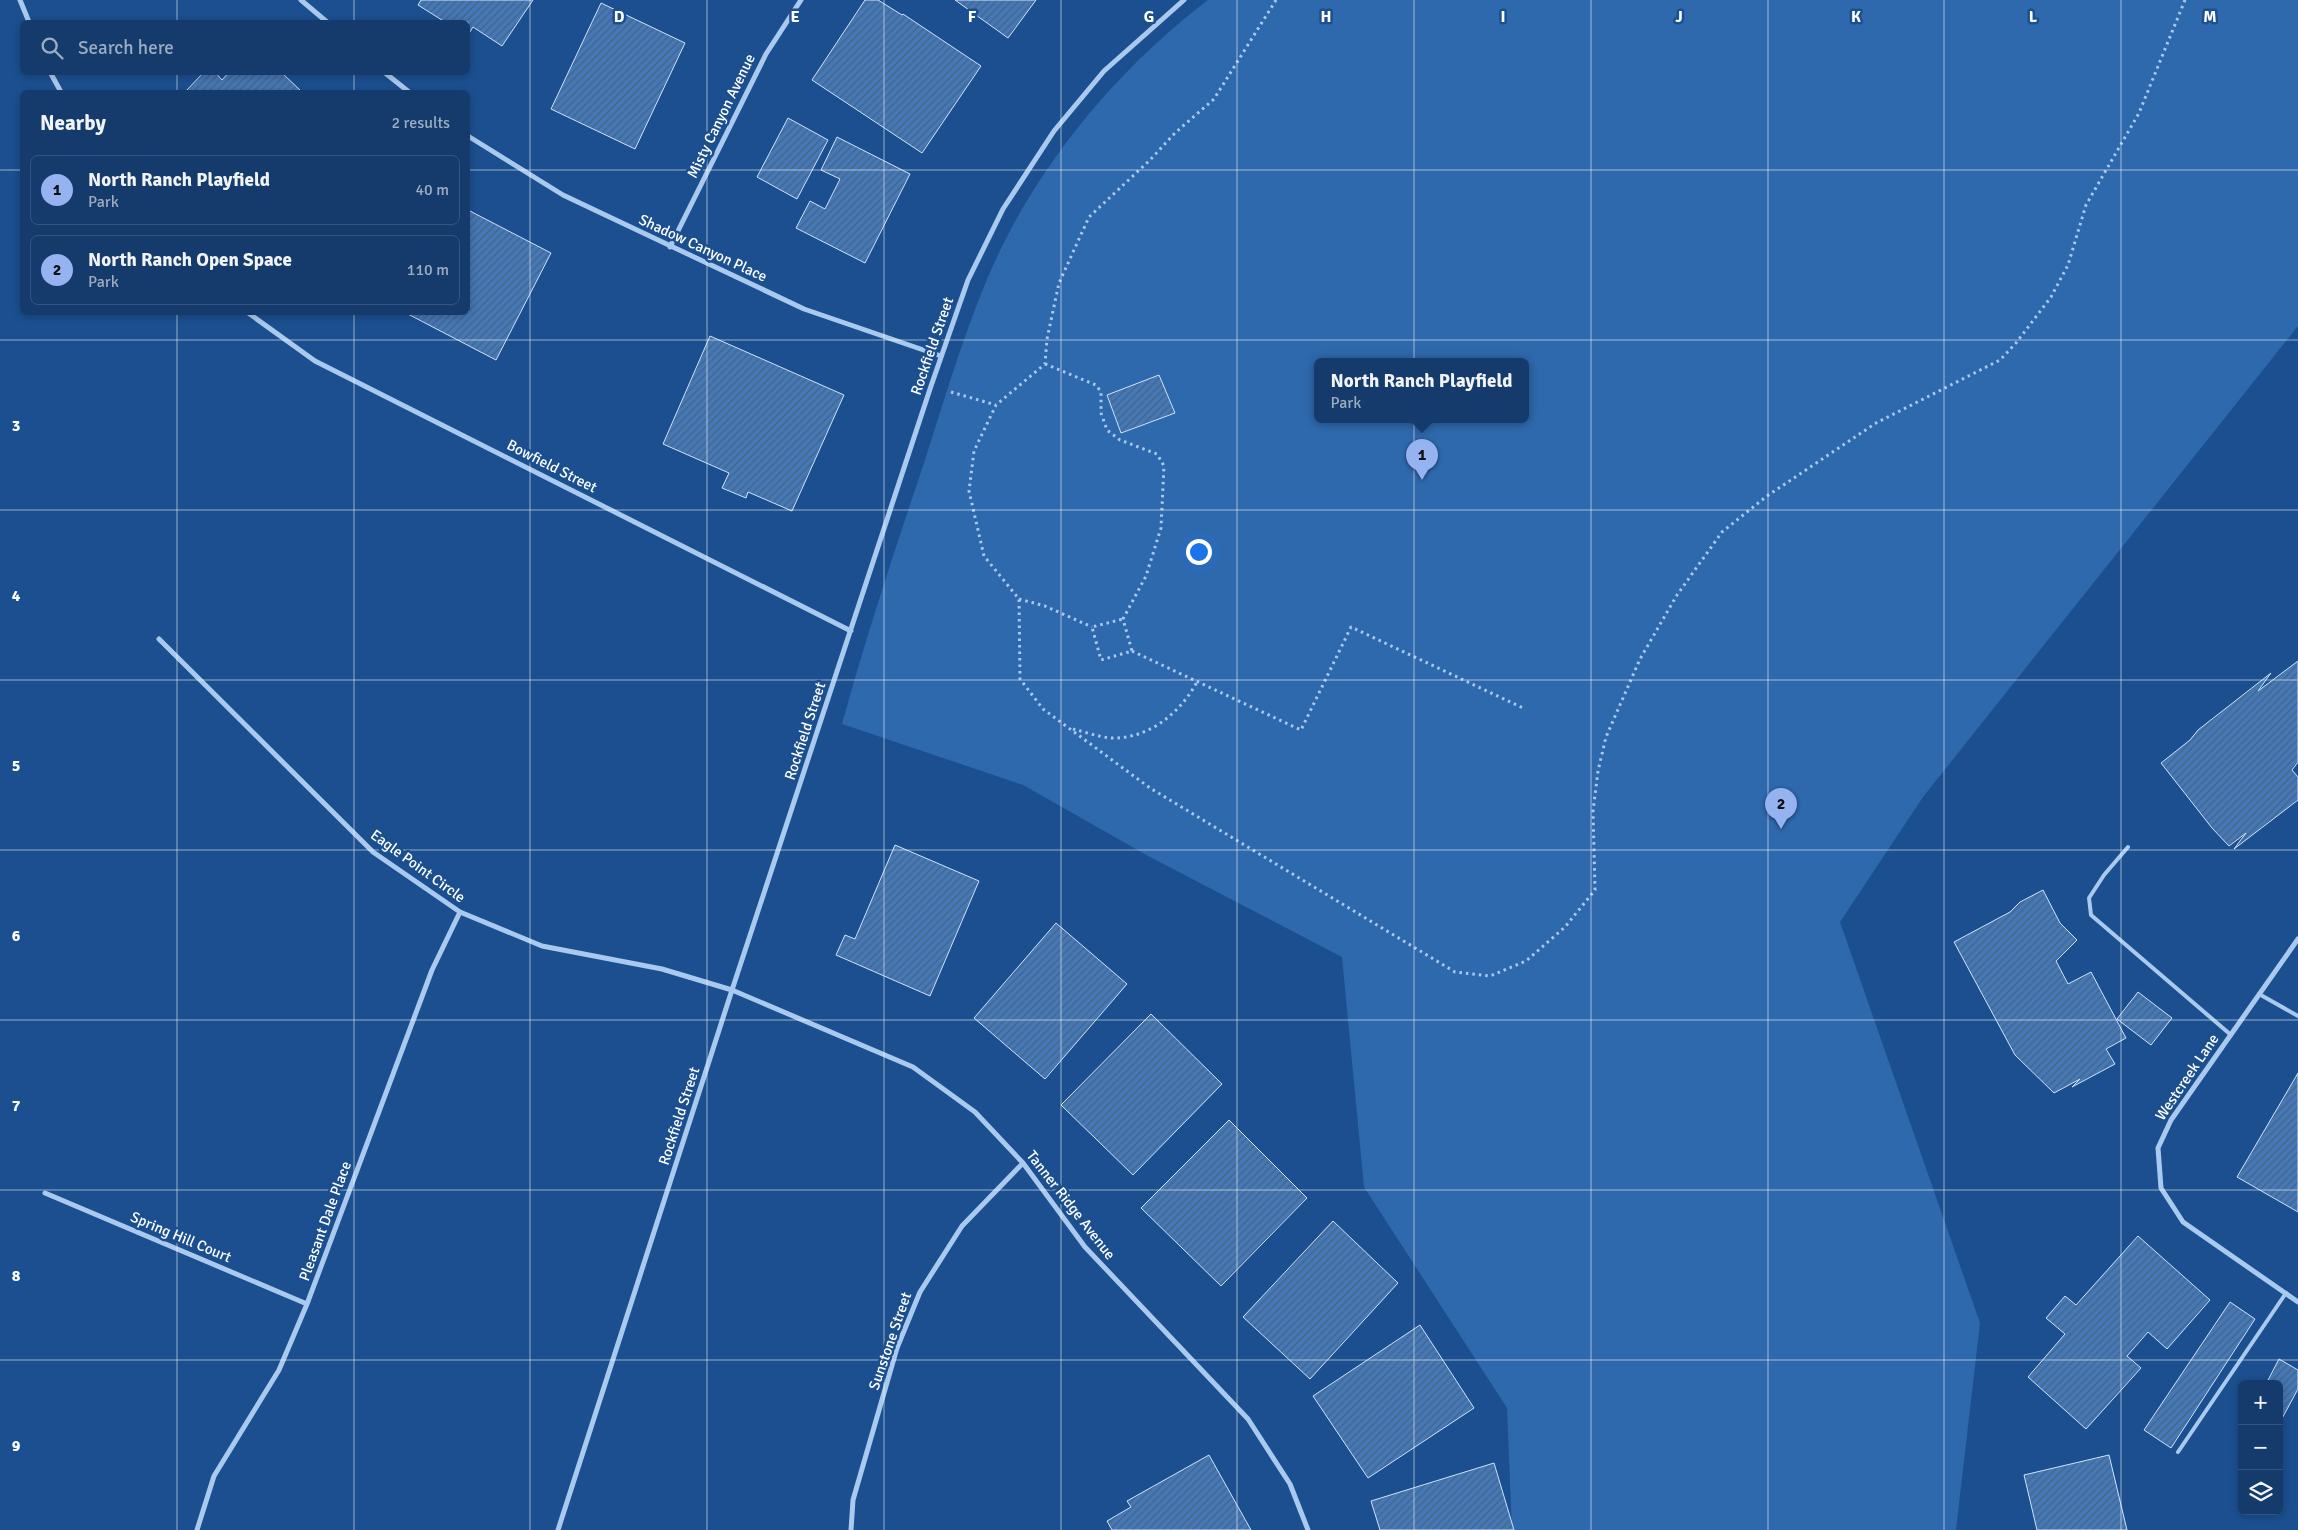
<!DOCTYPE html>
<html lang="en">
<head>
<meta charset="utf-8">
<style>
	body { margin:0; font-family:Signika,sans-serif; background:#1d4271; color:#f1f3f6 }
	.controls { position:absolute; right:15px; bottom:15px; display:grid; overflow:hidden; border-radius:8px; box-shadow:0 2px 8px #0003 }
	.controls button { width:45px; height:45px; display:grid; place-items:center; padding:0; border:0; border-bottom:1px solid #33557e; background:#143b6b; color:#f1f3f6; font:25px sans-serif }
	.you { position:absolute; left:1198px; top:551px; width:18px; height:18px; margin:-12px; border:4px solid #fff; border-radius:50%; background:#1a73e8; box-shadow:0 0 0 8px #1a73e833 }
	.badge { display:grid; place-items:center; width:32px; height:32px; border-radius:50%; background:#95b2f1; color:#111; font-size:16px; font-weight:700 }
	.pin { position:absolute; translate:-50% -41px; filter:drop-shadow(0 1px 2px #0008) }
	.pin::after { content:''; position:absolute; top:26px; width:18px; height:15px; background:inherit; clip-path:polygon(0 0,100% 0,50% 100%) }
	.popup { position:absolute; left:1314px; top:358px; width:215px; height:65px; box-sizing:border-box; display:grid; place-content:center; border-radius:8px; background:#143b6b; filter:drop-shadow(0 1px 4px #0005); font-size:16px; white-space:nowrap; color:#9dadc1 }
	.popup b { font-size:19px; color:#f1f3f6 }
	.popup::after { content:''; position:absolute; left:50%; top:100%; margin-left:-10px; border:10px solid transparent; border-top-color:#143b6b }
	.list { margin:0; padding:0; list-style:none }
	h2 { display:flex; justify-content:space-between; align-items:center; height:65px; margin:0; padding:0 20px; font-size:21px }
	h2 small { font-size:16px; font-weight:400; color:#9dadc1 }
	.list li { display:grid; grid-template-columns:32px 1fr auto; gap:15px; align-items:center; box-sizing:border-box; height:70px; margin:0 10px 10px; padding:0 10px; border:1px solid #33557e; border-radius:8px }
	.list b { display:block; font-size:19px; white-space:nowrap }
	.list p { margin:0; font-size:16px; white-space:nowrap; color:#9dadc1 }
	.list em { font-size:16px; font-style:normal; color:#9dadc1 }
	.icon { flex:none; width:28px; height:28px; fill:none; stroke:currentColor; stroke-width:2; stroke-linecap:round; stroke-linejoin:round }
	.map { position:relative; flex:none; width:2298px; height:1530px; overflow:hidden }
	.search { position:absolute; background:#143b6b; box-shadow:0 2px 8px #0003; left:20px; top:20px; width:450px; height:55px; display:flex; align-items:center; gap:12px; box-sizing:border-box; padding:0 18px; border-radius:8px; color:#9dadc1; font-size:19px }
	.panel { position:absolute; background:#143b6b; box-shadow:0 2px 8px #0003; left:20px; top:90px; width:450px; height:225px; border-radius:8px }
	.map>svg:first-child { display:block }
	.green { fill:#2e69ad; fill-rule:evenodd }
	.building { fill:url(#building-hatch); stroke:#cfe3fa }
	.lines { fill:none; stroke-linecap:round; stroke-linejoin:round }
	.path { stroke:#a9c9ee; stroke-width:3; stroke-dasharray:2.5 4; stroke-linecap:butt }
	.service { stroke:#a9c9ee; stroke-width:4 }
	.minor { stroke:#a9c9ee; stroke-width:5 }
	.grid { fill:none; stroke:#fff; stroke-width:1; stroke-opacity:0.55 }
	.labels { text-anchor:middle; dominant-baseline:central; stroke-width:5; stroke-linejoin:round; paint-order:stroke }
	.street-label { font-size:15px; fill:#fff; stroke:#1b4f8f }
	.grid-label { font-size:16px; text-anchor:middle; font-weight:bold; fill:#fff; stroke:#1b4f8f; stroke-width:5; stroke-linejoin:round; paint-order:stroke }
</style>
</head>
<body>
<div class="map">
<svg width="2298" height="1530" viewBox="0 0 2298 1530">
	<defs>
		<pattern id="building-hatch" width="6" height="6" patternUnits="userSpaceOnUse" patternTransform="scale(1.25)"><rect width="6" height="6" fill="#4478b7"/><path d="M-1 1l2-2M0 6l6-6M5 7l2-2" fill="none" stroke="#486282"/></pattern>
	</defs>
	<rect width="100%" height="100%" fill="#1b4f8f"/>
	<path class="green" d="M1208 0H2298V326L1923 797 1840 922 1980 1323 1956 1530H1512L1507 1408 1364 1187 1342 957 1150 857 1023 785 842 724C866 637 894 552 923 466 942 407 960 346 983 289 1028 176 1112 73 1208 0ZM1318 361H1526V419H1318Z"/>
	<path class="building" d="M421 0H533L502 46 473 27 468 35V22H445L418 5Z
		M865 0H878L902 15 903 14 981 66 922 153 812 80Z
		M955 0H1036L1008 38Z
		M601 3 685 43 635 149 551 109Z
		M204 72H215L222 80 229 72H281L302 92H185Z
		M788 118 828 140 797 199 757 177Z
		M837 137 910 174 865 263 796 228 810 201 825 209 840 179 821 170Z
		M468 210 551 253 496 360 404 312H468Z
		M710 336 844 395 792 511 748 492 746 498 722 488 729 473 663 444Z
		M1159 375 1175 413 1121 433 1107 395Z
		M2298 661V762L2292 770 2298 777V800L2234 849 2246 833 2229 846 2212 828 2161 763 2190 740 2198 730 2271 673 2258 691Z
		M895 845 979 881 930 996 836 955 845 935 855 939Z
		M2043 890 2060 923 2077 940 2056 961 2068 984 2091 972 2126 1038 2106 1049 2115 1064 2072 1087 2080 1079 2054 1093 2015 1055 1954 942 2010 912 2020 902Z
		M1056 923 1127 984 1045 1079 974 1018Z
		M2138 992 2172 1018 2151 1045 2117 1019Z
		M1151 1014 1222 1084 1133 1175 1061 1105Z
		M2298 1073V1212L2237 1177Z
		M1229 1120 1307 1198 1221 1286 1141 1208Z
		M1333 1221 1398 1283 1310 1379 1243 1317Z
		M2138 1236 2210 1300 2167 1349 2148 1332 2127 1356 2141 1368 2086 1429 2028 1377 2065 1334 2046 1318 2065 1296 2076 1305Z
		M2230 1302 2255 1319 2171 1448 2144 1430Z
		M1420 1325 1474 1408 1368 1478 1313 1396Z
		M2279 1359 2298 1370V1389L2279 1424V1384H2266Z
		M1209 1455 1251 1530H1112L1107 1521 1131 1507 1127 1501Z
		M2109 1455 2127 1530H2037L2024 1475Z
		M1494 1463 1514 1530H1380L1371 1501Z"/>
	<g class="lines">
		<path class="path" d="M1276 0 1214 99 1175 133 1150 160 1089 217 1059 283 1047 339 1045 364 996 405 974 451 969 491 984 556 1019 599 1020 679 1043 709 1150 788 1455 972 1490 976 1526 961 1565 927 1595 890 1593 811 1598 771 1606 737 1640 659 1677 595 1722 532 1767 496 1876 423 2000 360 2016 343 2051 297 2068 265 2086 205 2139 113 2185 0
			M1045 364 1096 385 1101 392V413L1107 430 1120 440 1157 454 1164 466 1161 528 1146 576 1123 619 1132 651 1101 660 1092 627 1123 619
			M951 392 996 405
			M1019 599 1045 606 1092 627
			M1132 651 1301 730 1351 627 1523 708
			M1073 729C1085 732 1099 737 1111 738 1149 739 1180 713 1197 682"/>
		<path class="service" d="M2128 847 2104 875 2089 898 2091 915 2231 1035
			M2259 994 2298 1016
			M2178 1452 2286 1293"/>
		<path class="minor" d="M20 0 29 22
			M301 0 327 22
			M50 72 61 92
			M384 72 409 92
			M468 136 563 195 804 309 941 356
			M670 247 766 54 801 0
			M247 312 315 361 851 631
			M159 639 373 852 460 912 542 946 662 969 732 990 913 1067 975 1112 1023 1163 1085 1247 1248 1419 1290 1484 1308 1530
			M2298 939 2171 1120 2158 1148 2161 1188 2183 1222 2298 1302
			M45 1193 307 1304
			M197 1530 214 1476 279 1370 307 1304 432 970 460 912
			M558 1530 732 990 931 386 968 280 1003 209 1054 131 1104 71 1184 0
			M851 1530 853 1500 897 1348 920 1292 962 1226 1023 1163"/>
	</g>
	<path class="grid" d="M177 0V22M354 0V22M530 0V1530M707 0V1530M884 0V1530M1061 0V1530M1237 0V1530M1414 0V1530M1591 0V1530M1768 0V1530M1944 0V1530M2121 0V1530M177 72V92M354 72V92M0 170H22M468 170H2298M177 312V1530M354 312V1530M0 340H2298M0 510H2298M0 680H2298M0 850H2298M0 1020H2298M0 1190H2298M0 1360H2298"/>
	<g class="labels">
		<g class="street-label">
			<text transform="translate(721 116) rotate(-64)">Misty Canyon Avenue</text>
			<text transform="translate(703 248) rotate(25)">Shadow Canyon Place</text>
			<text transform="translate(932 346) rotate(-71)">Rockfield Street</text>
			<text transform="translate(552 466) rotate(27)">Bowfield Street</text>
			<text transform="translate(805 731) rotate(-72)">Rockfield Street</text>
			<text transform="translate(418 866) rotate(36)">Eagle Point Circle</text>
			<text transform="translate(2187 1077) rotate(-56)">Westcreek Lane</text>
			<text transform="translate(679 1116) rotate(-72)">Rockfield Street</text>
			<text transform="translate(1071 1205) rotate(52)">Tanner Ridge Avenue</text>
			<text transform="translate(325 1221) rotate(-70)">Pleasant Dale Place</text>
			<text transform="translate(181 1237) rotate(23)">Spring Hill Court</text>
			<text transform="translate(890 1341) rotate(-71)">Sunstone Street</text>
		</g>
	</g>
	<g class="grid-label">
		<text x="619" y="22">D</text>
		<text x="795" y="22">E</text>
		<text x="972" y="22">F</text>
		<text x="1149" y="22">G</text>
		<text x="1326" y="22">H</text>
		<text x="1503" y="22">I</text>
		<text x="1679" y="22">J</text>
		<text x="1856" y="22">K</text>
		<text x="2033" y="22">L</text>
		<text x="2210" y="22">M</text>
		<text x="16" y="431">3</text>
		<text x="16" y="601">4</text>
		<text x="16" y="771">5</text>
		<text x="16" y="941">6</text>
		<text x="16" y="1111">7</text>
		<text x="16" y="1281">8</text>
		<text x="16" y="1451">9</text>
	</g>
</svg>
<div class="controls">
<button>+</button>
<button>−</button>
<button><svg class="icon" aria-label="layers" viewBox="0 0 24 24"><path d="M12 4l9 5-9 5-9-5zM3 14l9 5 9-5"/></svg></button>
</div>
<div class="you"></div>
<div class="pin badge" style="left:1422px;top:480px">1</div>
<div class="popup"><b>North Ranch Playfield</b>Park</div>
<div class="pin badge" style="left:1781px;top:829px">2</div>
<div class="search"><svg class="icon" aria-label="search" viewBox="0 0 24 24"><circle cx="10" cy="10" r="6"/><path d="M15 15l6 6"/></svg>Search here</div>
<section class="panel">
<h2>Nearby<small>2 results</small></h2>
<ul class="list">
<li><span class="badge">1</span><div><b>North Ranch Playfield</b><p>Park</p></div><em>40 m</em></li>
<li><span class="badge">2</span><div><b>North Ranch Open Space</b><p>Park</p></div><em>110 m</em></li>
</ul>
</section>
</div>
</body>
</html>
